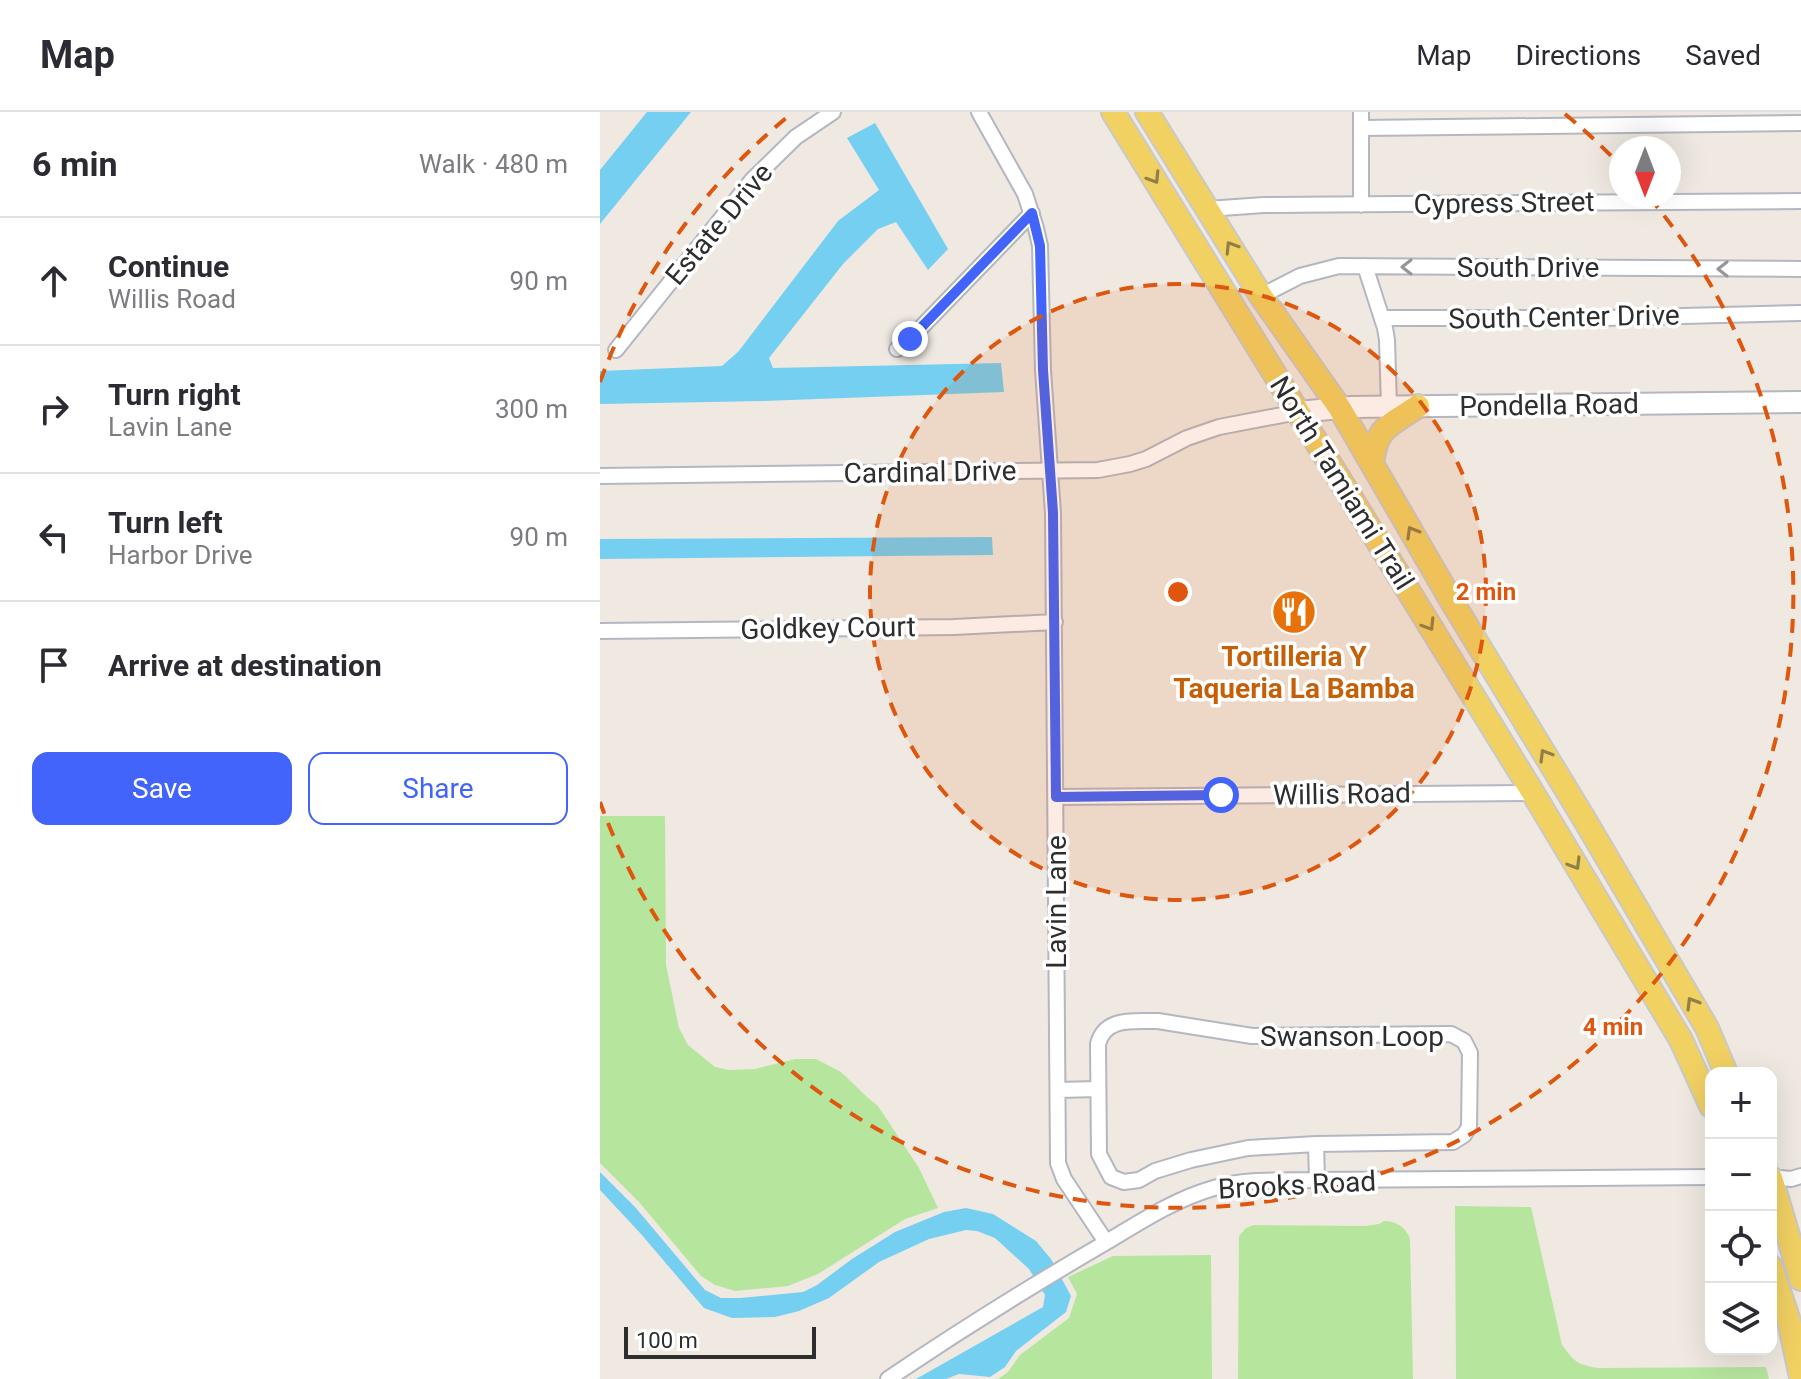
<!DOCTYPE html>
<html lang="en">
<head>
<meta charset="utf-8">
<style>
	body { margin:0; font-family:Roboto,sans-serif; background:#f2f2f3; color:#2b2b33 }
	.controls { position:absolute; right:24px; bottom:24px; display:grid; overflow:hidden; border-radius:16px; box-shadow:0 8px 32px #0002 }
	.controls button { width:72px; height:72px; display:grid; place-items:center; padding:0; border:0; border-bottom:2px solid #e1e1e2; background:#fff; color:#2b2b33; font:40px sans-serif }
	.compass { position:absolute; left:1009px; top:24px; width:72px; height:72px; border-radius:50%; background:#fff; box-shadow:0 8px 32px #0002; rotate:180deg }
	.scale { position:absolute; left:24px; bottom:20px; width:192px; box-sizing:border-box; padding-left:8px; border:4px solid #2e2e2e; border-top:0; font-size:22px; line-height:28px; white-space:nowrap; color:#2e2e2e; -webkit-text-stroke:6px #fff; paint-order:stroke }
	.stop { position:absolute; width:24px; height:24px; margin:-18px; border:6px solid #4264fb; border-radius:50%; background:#fff }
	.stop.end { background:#4264fb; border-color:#fff; box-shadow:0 2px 8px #0008 }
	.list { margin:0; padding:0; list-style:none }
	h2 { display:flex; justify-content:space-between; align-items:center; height:104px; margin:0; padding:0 32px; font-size:34px }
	h2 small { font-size:26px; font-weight:400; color:#7c7c81 }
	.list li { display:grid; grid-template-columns:52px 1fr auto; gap:24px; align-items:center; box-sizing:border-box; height:128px; padding:0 32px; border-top:2px solid #e1e1e2 }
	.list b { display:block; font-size:30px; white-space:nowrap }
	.list p { margin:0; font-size:26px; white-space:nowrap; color:#7c7c81 }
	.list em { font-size:26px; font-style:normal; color:#7c7c81 }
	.actions { display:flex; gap:16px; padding:24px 32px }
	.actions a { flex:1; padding:18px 0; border:2px solid #4264fb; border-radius:16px; text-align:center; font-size:28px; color:#4264fb }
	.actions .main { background:#4264fb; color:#fff }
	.icon { flex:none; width:44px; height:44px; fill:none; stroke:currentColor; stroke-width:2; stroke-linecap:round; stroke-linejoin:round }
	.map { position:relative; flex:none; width:1201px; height:1267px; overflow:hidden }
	header { display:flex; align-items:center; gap:48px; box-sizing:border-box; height:112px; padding:0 40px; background:#fff; border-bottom:2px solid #e1e1e2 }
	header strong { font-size:38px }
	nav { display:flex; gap:44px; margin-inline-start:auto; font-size:28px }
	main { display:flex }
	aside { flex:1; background:#fff }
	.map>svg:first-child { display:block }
	.green { fill:#b6e59e }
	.water { fill:#75cff0 }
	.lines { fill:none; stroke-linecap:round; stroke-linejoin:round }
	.street-casing { stroke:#b4b7c1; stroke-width:18 }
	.secondary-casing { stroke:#b4b7c1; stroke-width:24 }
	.primary-casing { stroke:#c9c9c9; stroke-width:26 }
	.street { stroke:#fff; stroke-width:14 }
	.secondary { stroke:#fff; stroke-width:20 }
	.primary { stroke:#f2d163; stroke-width:22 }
	.oneway { stroke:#908048 }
	.oneway2 { stroke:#969696 }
	.route { stroke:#4264fb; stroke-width:10 }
	.ring { fill:none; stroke:#df570e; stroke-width:4; stroke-dasharray:14 10 }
	.labels { text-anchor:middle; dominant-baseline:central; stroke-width:7; stroke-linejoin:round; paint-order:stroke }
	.street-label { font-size:28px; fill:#2e2e2e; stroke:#fff }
	.food-label { font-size:28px; font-weight:bold; fill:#c56008; stroke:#fff }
	.centre { fill:#df570e; stroke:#fff; stroke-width:4 }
	.ring-label { font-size:24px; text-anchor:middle; font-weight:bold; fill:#df570e; stroke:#fff; stroke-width:7; stroke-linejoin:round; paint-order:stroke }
</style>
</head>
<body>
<header>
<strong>Map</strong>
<nav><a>Map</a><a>Directions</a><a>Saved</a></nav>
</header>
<main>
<aside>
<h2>6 min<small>Walk · 480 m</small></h2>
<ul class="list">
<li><svg class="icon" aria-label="ahead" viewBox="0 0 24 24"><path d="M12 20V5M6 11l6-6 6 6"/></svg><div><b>Continue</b><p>Willis Road</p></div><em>90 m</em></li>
<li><svg class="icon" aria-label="right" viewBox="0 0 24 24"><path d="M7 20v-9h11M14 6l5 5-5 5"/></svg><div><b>Turn right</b><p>Lavin Lane</p></div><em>300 m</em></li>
<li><svg class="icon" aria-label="left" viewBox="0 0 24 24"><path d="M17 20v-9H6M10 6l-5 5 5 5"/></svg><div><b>Turn left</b><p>Harbor Drive</p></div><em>90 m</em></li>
<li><svg class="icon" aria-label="arrive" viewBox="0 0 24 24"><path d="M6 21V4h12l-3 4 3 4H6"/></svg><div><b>Arrive at destination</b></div></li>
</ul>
<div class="actions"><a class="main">Save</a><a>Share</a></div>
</aside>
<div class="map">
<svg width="1201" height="1267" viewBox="0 0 1201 1267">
	<rect width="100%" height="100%" fill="#efe9e1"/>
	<path class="green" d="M0 704H65L66 853 79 916 88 933 115 955 129 958 155 957 195 947H216L241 960 267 985 278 994 319 1056 338 1096 305 1107 218 1162 188 1174 135 1179 115 1173 101 1164 39 1090 0 1051Z
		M855 1094 931 1095 962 1233C975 1250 976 1252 997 1256L1166 1255 1169 1267H856Z
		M784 1109C796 1109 806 1115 810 1127L813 1267H638L639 1124 646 1116 654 1113 765 1114 779 1112Z
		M611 1143 612 1267H398L408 1260 420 1243 469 1206 477 1182 468 1165 513 1144Z"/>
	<path class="water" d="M47 0H91L0 112V58Z
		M275 11 348 137 328 158 296 110 278 117 243 152 169 246 173 256 401 251 404 280 164 289 0 292V259L122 254 138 240 238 109 279 78 247 26Z
		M392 425 393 443 0 447V427Z
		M0 1060 35 1095 105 1178 121 1186H140L203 1180 217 1173 252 1147 295 1120 344 1100 366 1096 393 1102 436 1129 451 1147 471 1184 466 1200 416 1239 405 1255 390 1265 359 1262 346 1267H316L443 1195 445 1183 429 1157 395 1126 377 1119 366 1118 329 1127 279 1150 229 1186 199 1199 175 1205 132 1206 104 1196 41 1122 0 1078Z"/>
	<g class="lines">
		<g class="street-casing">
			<path id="street" d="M379 0 425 82 436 116 440 134 443 258 453 401 458 1051 464 1067 506 1130
				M761 0V93
				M761 16 1201 11
				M607 97 664 93 1201 89
				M765 154 785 216 787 228 789 295
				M661 184 700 164 739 154 1201 157
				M782 206H1005L1201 201
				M297 237 310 227 432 101
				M16 238 152 68 196 25 233 0
				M0 364 498 358 530 352 546 347 587 326 619 315 698 300
				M0 519 354 515 455 510
				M456 685 933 681
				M558 909 652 924 851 922 864 929 870 941 869 1015 864 1023 853 1030 716 1032 648 1036 591 1048 555 1059 539 1068 524 1070 511 1065 499 1042 498 932C505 904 535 910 558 909Z
				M458 978 498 977
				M716 1032 717 1068
				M1171 1065 1191 1067 1201 1064
				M288 1267C359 1219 431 1174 505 1131 540 1110 575 1087 614 1076 647 1066 683 1069 717 1068L1111 1065"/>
		</g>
		<g class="secondary-casing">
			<path id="secondary" d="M698 300 751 295 1201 290"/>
		</g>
		<g class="primary-casing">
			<path id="primary" d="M513 0 933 681 1081 928 1111 994
				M547 0 661 184 739 295 854 493 983 705 1107 916 1126 961
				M772 352C776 315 789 314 818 294
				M1171 1066 1201 1167
				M1171 1155 1189 1209 1201 1265"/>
		</g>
		<use href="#street" class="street"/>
		<use href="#secondary" class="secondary"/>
		<use href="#primary" class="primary"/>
	</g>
	<defs><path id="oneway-chevron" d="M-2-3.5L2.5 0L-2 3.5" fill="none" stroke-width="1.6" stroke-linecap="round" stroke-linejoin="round" transform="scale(2)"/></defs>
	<g class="oneway">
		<use href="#oneway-chevron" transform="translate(554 66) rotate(58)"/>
		<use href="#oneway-chevron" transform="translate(631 135) rotate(-122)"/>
		<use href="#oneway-chevron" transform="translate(812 420) rotate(-120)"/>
		<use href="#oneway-chevron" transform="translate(829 513) rotate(58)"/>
		<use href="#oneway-chevron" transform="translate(945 643) rotate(-121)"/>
		<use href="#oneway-chevron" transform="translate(975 752) rotate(59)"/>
		<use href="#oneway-chevron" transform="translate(1092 891) rotate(-121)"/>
	</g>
	<g class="oneway2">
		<use href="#oneway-chevron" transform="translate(807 155) rotate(-180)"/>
		<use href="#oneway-chevron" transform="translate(1123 157) rotate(-180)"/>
	</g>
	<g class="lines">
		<path class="route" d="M310 227 432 101 440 134 443 258 453 401 456 685 621 683"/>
	</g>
	<circle cx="578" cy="480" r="308" fill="#df570e" fill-opacity=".12"/>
	<g class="ring">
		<circle cx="578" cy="480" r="308"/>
		<path d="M0 270A615 615 0 0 1 191 2M965 2A615 615 0 0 1 1020 53M1049 85A615 615 0 1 1 0 690"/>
	</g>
	<defs>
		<g id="restaurant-disc" transform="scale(2.3)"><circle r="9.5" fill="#e8710a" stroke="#fff"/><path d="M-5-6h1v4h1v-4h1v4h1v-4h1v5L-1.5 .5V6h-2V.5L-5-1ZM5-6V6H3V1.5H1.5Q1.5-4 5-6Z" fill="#fff"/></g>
	</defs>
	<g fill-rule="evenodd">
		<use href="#restaurant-disc" x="694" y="500"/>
	</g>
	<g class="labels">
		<g class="street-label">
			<text transform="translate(904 91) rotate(-1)">Cypress Street</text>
			<text transform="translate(119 112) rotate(-50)">Estate Drive</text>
			<text x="928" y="155">South Drive</text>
			<text transform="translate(964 205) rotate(-1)">South Center Drive</text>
			<text transform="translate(949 293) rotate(-1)">Pondella Road</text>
			<text transform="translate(330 360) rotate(-1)">Cardinal Drive</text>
			<text transform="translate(742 371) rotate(58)">North Tamiami Trail</text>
			<text transform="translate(228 516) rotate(-1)">Goldkey Court</text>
			<text transform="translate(742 682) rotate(-1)">Willis Road</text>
			<text transform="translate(456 790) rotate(-90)">Lavin Lane</text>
			<text x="752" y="924">Swanson Loop</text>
			<text transform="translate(697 1073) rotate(-3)">Brooks Road</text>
		</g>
		<g class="food-label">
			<text x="694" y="544">Tortilleria Y<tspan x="694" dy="32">Taqueria La Bamba</tspan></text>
		</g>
	</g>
	<circle cx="578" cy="480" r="12" class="centre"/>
	<g class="ring-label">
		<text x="886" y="488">2 min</text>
		<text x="1013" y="923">4 min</text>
	</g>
</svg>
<div class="controls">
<button>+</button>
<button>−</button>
<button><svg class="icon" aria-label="locate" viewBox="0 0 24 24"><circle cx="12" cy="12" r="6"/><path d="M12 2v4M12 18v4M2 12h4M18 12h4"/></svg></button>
<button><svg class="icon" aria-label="layers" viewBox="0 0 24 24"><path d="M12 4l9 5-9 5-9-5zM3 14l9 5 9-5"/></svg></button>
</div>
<svg class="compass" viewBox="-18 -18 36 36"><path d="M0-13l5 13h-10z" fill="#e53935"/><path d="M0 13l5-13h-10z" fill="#7c7c81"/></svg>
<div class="scale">100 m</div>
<div class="stop" style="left:621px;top:683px"></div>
<div class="stop end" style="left:310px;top:227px"></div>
</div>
</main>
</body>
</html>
